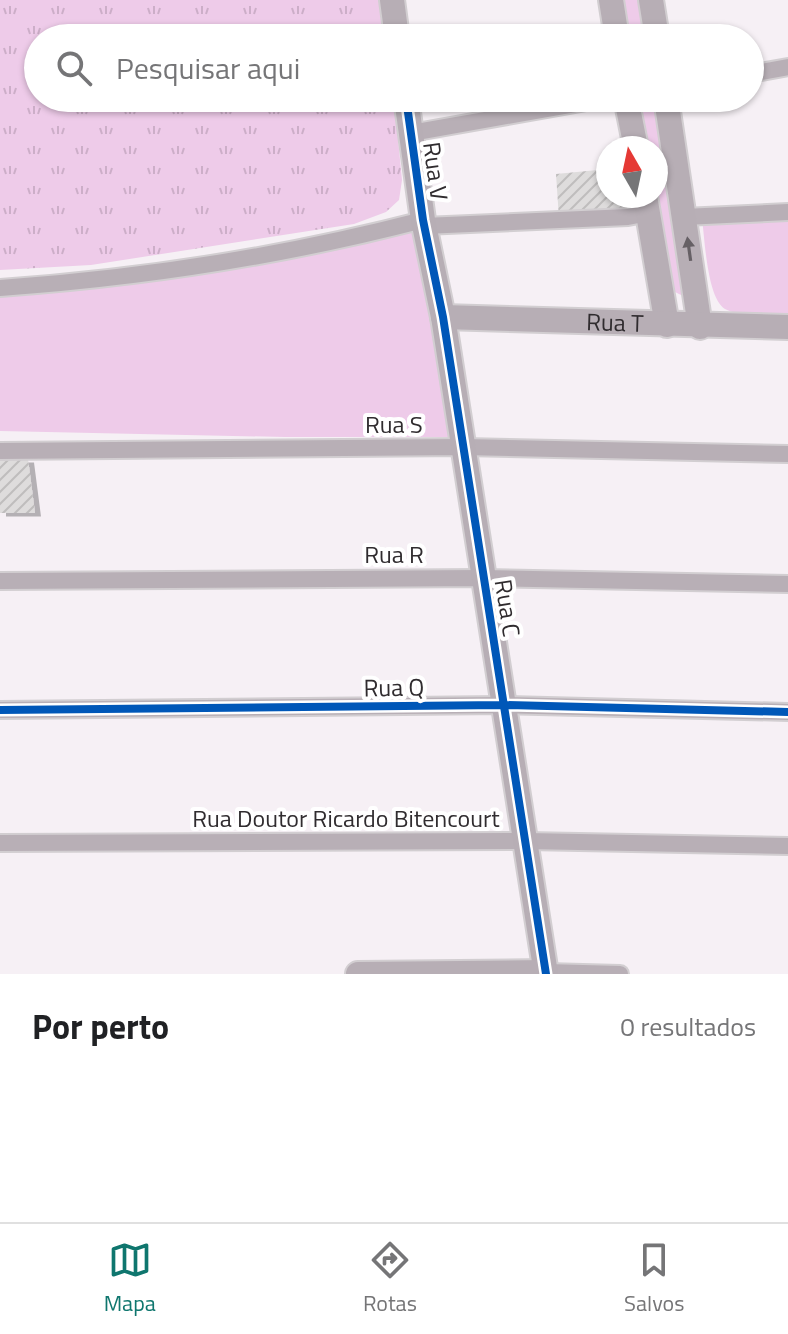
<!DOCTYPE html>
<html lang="pt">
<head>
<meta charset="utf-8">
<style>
	body { margin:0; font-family:"Titillium Web",sans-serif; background:#f6f6f6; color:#202124 }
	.compass { position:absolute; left:596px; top:136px; width:72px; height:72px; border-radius:50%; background:#fff; box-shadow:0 2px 6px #0004; rotate:351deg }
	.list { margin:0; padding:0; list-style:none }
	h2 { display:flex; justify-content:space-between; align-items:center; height:104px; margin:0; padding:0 32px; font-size:34px }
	h2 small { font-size:26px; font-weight:400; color:#757577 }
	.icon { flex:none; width:44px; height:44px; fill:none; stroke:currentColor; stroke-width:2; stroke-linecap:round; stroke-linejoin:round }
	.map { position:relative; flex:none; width:788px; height:974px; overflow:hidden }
	.search { position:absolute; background:#fff; box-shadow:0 2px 6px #0004; left:24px; right:24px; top:24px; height:88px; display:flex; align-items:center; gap:20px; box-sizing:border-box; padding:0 28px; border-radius:44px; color:#757577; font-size:30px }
	.sheet { height:248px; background:#fff }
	nav { display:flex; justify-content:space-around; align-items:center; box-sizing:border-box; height:112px; border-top:2px solid #e0e0e0; background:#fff; font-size:22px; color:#757577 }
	nav a { display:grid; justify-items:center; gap:4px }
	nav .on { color:#0f766e }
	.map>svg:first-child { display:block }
	.grass { fill:url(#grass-tufts) }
	.park { fill:#eecbe9 }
	.building { fill:url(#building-hatch); filter:url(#shadow) }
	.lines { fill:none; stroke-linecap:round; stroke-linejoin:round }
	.street-casing { stroke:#d2ced1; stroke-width:20 }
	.secondary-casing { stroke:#d2ced1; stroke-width:28 }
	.street { stroke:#b8afb6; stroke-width:16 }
	.secondary { stroke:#b7aeb5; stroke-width:24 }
	.cycleway-casing { stroke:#fff; stroke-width:13 }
	.cycleway { stroke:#0057b8; stroke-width:8 }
	.oneway { fill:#666065 }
	.labels { text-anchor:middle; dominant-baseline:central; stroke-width:8; stroke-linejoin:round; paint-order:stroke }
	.street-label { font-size:24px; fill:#302c2f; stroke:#fff }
</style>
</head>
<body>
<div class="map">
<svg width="788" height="974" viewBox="0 0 788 974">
	<defs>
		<pattern id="grass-tufts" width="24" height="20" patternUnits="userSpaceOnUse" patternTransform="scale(2)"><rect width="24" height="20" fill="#eecbe9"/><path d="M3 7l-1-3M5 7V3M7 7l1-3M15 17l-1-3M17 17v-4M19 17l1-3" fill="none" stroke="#ccaec8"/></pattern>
		<pattern id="building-hatch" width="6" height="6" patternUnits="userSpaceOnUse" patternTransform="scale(2)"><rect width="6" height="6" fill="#dedcdc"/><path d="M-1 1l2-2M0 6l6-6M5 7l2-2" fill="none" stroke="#bfbdbd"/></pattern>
		<filter id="shadow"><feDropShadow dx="6" dy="3.5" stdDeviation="0" flood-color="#0004"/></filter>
	</defs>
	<rect width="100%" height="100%" fill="#f6f0f5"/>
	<path class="grass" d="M0 0H381L387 38H38V98H394L402 180 399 200 386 212 354 224 91 265 0 270Z"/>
	<path class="park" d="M620 0H644L650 38H626Z
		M636 98H660L686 294 681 295 673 291 656 185V148H647Z
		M788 216V313C770 312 741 318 725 309 707 298 705 240 702 219Z
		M409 231 418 237 452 437H285L0 431V297L158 280Z"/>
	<path class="building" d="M608 169V196H624L628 217 559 219 556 174Z
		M0 459H28L35 513H0Z"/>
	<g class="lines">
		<g class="street-casing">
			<path id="street" d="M750 74 788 67
				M411 133 609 98
				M684 217 788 212
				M424 226 628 217 649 213
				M0 288C143 278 284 256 423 220
				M0 451 464 447 788 454
				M0 581 483 578 788 584
				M0 710 503 705 788 712
				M0 843 526 841 788 846
				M546 972 620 974"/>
		</g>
		<g class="secondary-casing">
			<g id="secondary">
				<path d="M392 0 397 38"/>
				<path d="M611 0 617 38"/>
				<path d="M651 0 657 38"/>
				<path d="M406 98 423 220 443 317 546 974"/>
				<path d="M626 98 636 148"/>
				<path d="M666 98 700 327"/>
				<path d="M645 196 667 325"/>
				<path id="s1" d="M443 317 788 327"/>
				<path d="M358 974 546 972"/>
			</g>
		</g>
		<use href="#street" class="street"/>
		<use href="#secondary" class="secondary"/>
		<g class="cycleway-casing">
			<path id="cycleway" d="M406 98 423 220 443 317 546 974
				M0 710 503 705 788 712"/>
		</g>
		<use href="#cycleway" class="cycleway"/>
	</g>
	<defs><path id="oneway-solid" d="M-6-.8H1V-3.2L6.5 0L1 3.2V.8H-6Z" transform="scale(2)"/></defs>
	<use class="oneway" href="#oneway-solid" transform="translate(689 249) rotate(-98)"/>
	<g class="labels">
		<g class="street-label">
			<text transform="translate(436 171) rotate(82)">Rua V</text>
			<text stroke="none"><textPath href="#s1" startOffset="172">Rua T</textPath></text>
			<text x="394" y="424">Rua S</text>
			<text x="394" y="554">Rua R</text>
			<text transform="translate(508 608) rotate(81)">Rua C</text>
			<text transform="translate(394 687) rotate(-1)">Rua Q</text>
			<text x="346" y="818">Rua Doutor Ricardo Bitencourt</text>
		</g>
	</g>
</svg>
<svg class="compass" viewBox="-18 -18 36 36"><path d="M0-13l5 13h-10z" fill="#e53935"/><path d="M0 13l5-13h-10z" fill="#757577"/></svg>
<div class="search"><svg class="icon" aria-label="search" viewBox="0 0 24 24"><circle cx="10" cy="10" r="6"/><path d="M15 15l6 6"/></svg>Pesquisar aqui</div>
</div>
<section class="sheet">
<h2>Por perto<small>0 resultados</small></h2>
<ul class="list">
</ul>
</section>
<nav>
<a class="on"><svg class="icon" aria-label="map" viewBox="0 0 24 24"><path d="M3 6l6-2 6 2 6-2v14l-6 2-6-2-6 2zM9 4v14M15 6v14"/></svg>Mapa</a>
<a><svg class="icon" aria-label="directions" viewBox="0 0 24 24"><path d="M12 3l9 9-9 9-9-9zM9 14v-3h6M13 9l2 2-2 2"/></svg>Rotas</a>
<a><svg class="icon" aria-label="saved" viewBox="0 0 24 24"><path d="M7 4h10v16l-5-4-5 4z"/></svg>Salvos</a>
</nav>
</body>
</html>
